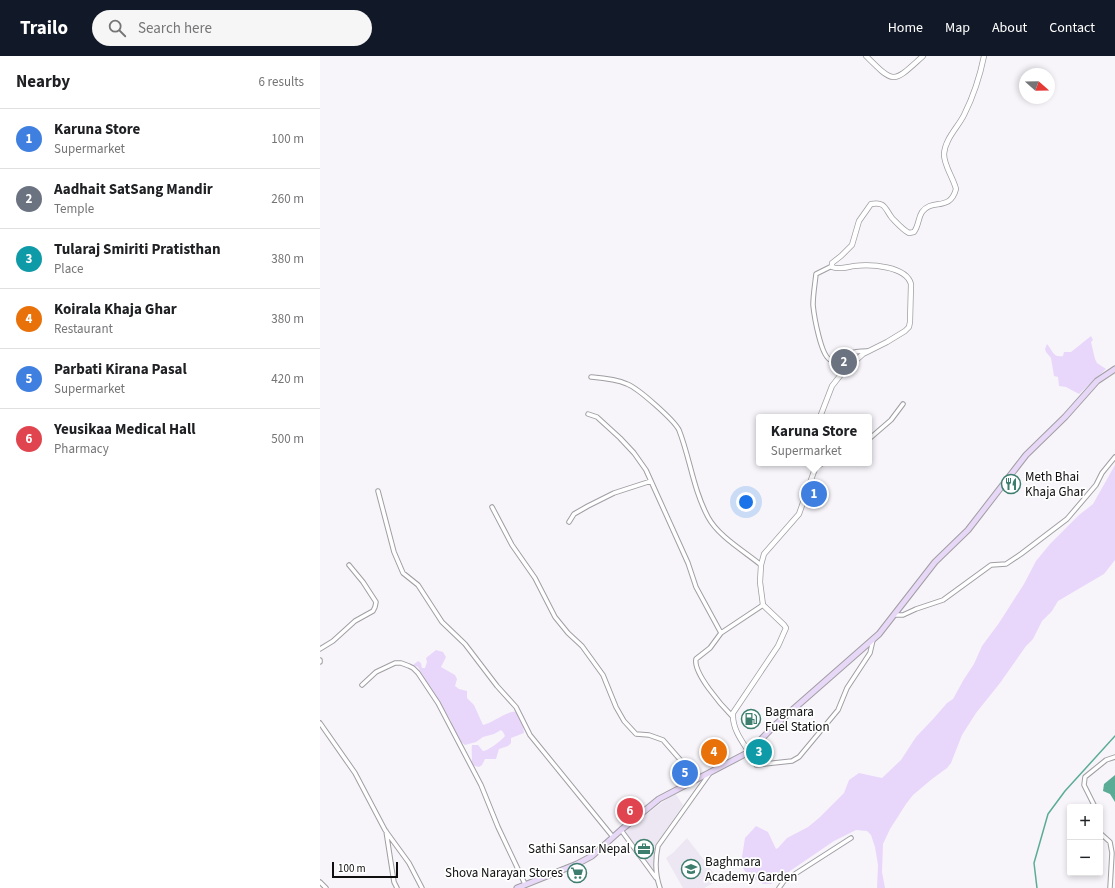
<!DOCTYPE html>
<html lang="en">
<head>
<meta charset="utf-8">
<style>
	body { margin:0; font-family:"Source Sans 3",sans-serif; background:#f6f6f6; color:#202124 }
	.controls { position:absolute; right:12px; bottom:12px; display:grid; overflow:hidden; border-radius:4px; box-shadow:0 2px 6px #0003 }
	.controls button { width:36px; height:36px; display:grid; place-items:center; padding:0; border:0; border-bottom:1px solid #e0e0e0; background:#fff; color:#202124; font:20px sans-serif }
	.compass { position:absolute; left:699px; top:12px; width:36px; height:36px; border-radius:50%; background:#fff; box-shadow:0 2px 6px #0003; rotate:110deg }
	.scale { position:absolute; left:12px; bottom:10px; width:66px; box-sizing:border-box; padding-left:4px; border:2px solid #0f0f10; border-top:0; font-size:11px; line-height:14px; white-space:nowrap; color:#0f0f10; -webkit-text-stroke:3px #fff; paint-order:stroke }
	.you { position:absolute; left:426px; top:446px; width:14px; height:14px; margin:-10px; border:3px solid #fff; border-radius:50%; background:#1a73e8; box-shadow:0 0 0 6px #1a73e833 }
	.badge { display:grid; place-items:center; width:26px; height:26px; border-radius:50%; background:#111827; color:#fff; font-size:13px; font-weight:700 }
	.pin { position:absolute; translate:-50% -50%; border:2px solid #fff; box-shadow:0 1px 4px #0006 }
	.popup { position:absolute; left:436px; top:358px; width:116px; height:52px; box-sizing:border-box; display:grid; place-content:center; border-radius:4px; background:#fff; filter:drop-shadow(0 1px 3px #0005); font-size:13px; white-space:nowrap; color:#757577 }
	.popup b { font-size:15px; color:#202124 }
	.popup::after { content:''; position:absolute; left:50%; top:100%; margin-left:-8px; border:8px solid transparent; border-top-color:#fff }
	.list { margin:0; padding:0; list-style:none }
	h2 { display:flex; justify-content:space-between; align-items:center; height:52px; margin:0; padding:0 16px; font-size:17px }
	h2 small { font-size:13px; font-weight:400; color:#757577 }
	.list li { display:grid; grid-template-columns:26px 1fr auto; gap:12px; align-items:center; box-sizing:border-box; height:60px; padding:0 16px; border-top:1px solid #e0e0e0 }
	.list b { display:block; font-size:15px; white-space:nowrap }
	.list p { margin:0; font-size:13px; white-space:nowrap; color:#757577 }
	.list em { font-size:13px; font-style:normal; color:#757577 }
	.icon { flex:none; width:22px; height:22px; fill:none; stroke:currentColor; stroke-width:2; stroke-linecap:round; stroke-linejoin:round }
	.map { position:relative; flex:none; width:795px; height:832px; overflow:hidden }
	header { display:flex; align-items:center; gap:24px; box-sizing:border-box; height:56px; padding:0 20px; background:#111827; color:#fff }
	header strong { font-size:19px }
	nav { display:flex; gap:22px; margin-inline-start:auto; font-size:14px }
	.search { width:280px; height:36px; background:#f6f6f6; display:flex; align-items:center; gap:10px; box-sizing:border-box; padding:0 14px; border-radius:22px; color:#757577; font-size:15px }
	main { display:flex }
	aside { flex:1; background:#fff }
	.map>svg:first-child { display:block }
	.built { fill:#ece7f2 }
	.green { fill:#e8d7fa }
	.water { fill:#5bac97 }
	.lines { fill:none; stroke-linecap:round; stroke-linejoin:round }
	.stream { stroke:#5bac97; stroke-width:1.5 }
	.minor-casing { stroke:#a09ea3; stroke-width:5.5 }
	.tertiary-casing { stroke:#a09ea3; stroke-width:6 }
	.secondary-casing { stroke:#a09ea3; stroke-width:7 }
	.minor { stroke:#fff; stroke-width:3.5 }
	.tertiary { stroke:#fff; stroke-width:4.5 }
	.secondary { stroke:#e8d8f7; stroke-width:5 }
	.labels { text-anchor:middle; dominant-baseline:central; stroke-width:3.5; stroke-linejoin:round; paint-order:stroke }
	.poi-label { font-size:13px; fill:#0f0f10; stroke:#fff; text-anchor:start }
</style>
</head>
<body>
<header>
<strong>Trailo</strong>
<div class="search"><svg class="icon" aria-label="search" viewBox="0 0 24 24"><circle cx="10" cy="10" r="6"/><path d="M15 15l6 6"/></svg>Search here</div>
<nav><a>Home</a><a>Map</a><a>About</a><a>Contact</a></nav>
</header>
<main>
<aside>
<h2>Nearby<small>6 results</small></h2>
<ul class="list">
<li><span class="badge" style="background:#3f7fe0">1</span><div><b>Karuna Store</b><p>Supermarket</p></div><em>100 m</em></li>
<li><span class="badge" style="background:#6b7280">2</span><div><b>Aadhait SatSang Mandir</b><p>Temple</p></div><em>260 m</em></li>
<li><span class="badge" style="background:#0f9aa8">3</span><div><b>Tularaj Smiriti Pratisthan</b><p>Place</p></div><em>380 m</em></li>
<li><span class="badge" style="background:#e8710a">4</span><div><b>Koirala Khaja Ghar</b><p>Restaurant</p></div><em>380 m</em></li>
<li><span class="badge" style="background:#3f7fe0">5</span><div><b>Parbati Kirana Pasal</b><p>Supermarket</p></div><em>420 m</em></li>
<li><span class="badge" style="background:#e0444e">6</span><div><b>Yeusikaa Medical Hall</b><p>Pharmacy</p></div><em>500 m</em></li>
</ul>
</aside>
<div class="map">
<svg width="795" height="832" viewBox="0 0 795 832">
	<rect width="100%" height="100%" fill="#f7f5fa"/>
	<path class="built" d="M355 737 363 749 335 790 333 813H330L313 791 305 774Z
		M367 782 399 824 384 832H363L346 802 354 796Z"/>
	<path class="green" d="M771 280 773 284 771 286 775 303 777 307 786 313 759 338 746 331 739 330 738 321 734 320 731 302 726 296 725 293 727 288C733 295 733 302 743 300L744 296H751Z
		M795 409V504L784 518 738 545 732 555 722 565 713 583 706 590 680 627 656 657 642 679 631 707 627 712 612 723 593 739 586 748 570 773 563 788 562 816 565 832H557L558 809 555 791 551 779 547 775 536 774 514 785 451 828H443L430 820 424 814 421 807 425 782 436 770 448 776 456 793 458 792 467 782 488 771 499 762 524 737 529 724 539 717 562 722 581 704 596 681 614 662 627 647 633 643 644 623 654 608 662 590 679 567 704 528 716 505 730 488 759 459 773 448Z
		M116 594 123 596 126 601 121 611 135 619 137 623 135 630 139 633 147 635V642L154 649 163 669C173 667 188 654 196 656L203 671 204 677 191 682V687L188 690 179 693 176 703H165L162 709 159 711 151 709C153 701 151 696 152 689H158L163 695C168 695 182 684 185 680L183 676 181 674 174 678 163 681 156 686 145 689 141 686 138 680 132 674 131 665 107 628 98 611 93 609 98 605 101 607 102 612H105L107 606 106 602Z"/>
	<path class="water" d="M795 719V746L790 738 783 735 784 728Z"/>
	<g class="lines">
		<path class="stream" d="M717 832 714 807 728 758 745 735 795 680"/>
		<g class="minor-casing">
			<path id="minor" d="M512 210 496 218C495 228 493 239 493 249 494 259 501 302 511 304 518 304 523 300 529 298 535 295 541 295 547 295
				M271 321C283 322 296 323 307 328 318 332 354 364 359 374 370 402 373 433 388 461 398 480 424 495 441 509
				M268 358 277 361 300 382 314 397 326 414 368 507 376 531 401 577 443 549
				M549 383 571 364 583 348
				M494 413 503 407
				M58 435 74 496 83 517 98 529 122 566 145 588 177 630 196 651 210 679 293 781
				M172 451 192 489 215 522 235 561 248 577 262 590 283 619 296 651 304 665 316 678 329 679 343 684 377 723
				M249 466 254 458 268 450 294 437 331 425
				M574 559H583L596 553 623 544 671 509 686 508 701 498 747 463 776 429 782 417 795 401
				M401 577 390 592 376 603C373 617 402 650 412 660
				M0 593 13 585 35 565 53 555 55 551 56 546 43 526 29 509
				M0 604V606
				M42 629 56 616 75 607H81L89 610 93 612 98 617 118 647 161 729 178 771 205 828
				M0 667 35 717 65 774 89 807 102 832
				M429 696 436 709 472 705 479 701 518 654 527 632 550 597 553 584
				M775 751 764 729 765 721 786 704 795 701
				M780 761V764
				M301 774 336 822
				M66 775 74 826 77 832
				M780 777 790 786 792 797 790 832
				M0 826 6 832
				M340 832C335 818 335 804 338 790L390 717
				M459 832 464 825 531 782"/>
		</g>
		<g class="tertiary-casing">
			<path id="tertiary" d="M546 0C575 29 573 27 603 0
				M500 361 512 330 523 316 543 298 567 286 585 275 589 271 590 266 591 228C586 210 551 208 534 210 527 211 520 214 512 211V207L521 200 532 189 539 165 551 148C565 145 565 153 572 162 577 167 583 174 589 177L594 176C599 169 598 162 602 156 612 142 630 156 636 133 633 121 624 110 624 98 625 83 638 71 644 59 653 41 660 20 664 0
				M429 696C421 684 412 672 413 657L458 590 466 572 464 569 443 549 440 526 441 509 444 498 479 458 497 407"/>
		</g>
		<g class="secondary-casing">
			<path id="secondary" d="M197 832 257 808 272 800 301 774 339 743 429 696 453 671 559 578 615 506 648 474 706 399 745 361 777 325 795 313"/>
		</g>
		<use href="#minor" class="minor"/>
		<use href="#tertiary" class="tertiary"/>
		<use href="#secondary" class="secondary"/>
	</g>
	<defs>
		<g id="restaurant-ring" transform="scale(1)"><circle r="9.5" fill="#fff" stroke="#3d7e6e" stroke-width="1.5"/><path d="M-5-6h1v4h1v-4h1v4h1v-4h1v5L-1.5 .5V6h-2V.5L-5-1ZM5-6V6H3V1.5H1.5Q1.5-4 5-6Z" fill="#3d7e6e"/></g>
		<g id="fuel-ring" transform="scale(1)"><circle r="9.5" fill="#fff" stroke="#3d7e6e" stroke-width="1.5"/><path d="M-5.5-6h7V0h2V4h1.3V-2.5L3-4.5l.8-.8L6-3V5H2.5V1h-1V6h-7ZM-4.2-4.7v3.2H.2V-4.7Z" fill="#3d7e6e"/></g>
		<g id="office-ring" transform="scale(1)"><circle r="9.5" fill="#fff" stroke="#3d7e6e" stroke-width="1.5"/><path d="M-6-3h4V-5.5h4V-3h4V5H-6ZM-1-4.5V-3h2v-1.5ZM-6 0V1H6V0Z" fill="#3d7e6e"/></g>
		<g id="school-ring" transform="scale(1)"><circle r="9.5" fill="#fff" stroke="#3d7e6e" stroke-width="1.5"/><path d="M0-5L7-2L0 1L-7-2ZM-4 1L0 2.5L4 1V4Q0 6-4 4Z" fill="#3d7e6e"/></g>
		<g id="supermarket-ring" transform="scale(1)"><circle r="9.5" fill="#fff" stroke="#3d7e6e" stroke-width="1.5"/><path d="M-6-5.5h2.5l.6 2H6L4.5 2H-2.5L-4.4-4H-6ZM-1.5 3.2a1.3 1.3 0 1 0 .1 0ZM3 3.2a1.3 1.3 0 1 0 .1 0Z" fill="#3d7e6e"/></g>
	</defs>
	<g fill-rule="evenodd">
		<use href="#restaurant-ring" x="691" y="428"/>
		<use href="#fuel-ring" x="431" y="663"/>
		<use href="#office-ring" x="324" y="793"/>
		<use href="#school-ring" x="371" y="813"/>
		<use href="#supermarket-ring" x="257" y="817"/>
	</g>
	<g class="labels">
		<g class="poi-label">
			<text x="705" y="421">Meth Bhai<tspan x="705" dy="15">Khaja Ghar</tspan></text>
			<text x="445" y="656">Bagmara<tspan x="445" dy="15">Fuel Station</tspan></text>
			<text x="310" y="793" text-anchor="end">Sathi Sansar Nepal</text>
			<text x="385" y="806">Baghmara<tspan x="385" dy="15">Academy Garden</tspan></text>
			<text x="243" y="817" text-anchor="end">Shova Narayan Stores</text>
		</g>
	</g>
</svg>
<div class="controls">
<button>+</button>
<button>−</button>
</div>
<svg class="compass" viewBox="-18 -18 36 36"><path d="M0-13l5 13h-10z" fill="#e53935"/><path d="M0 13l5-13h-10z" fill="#757577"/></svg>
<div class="scale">100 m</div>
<div class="you"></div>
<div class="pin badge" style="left:494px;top:438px;background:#3f7fe0">1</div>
<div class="popup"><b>Karuna Store</b>Supermarket</div>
<div class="pin badge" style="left:524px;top:306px;background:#6b7280">2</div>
<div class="pin badge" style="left:439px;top:696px;background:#0f9aa8">3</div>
<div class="pin badge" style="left:394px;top:696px;background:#e8710a">4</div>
<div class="pin badge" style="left:365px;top:717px;background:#3f7fe0">5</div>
<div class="pin badge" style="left:310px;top:755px;background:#e0444e">6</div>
</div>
</main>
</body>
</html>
